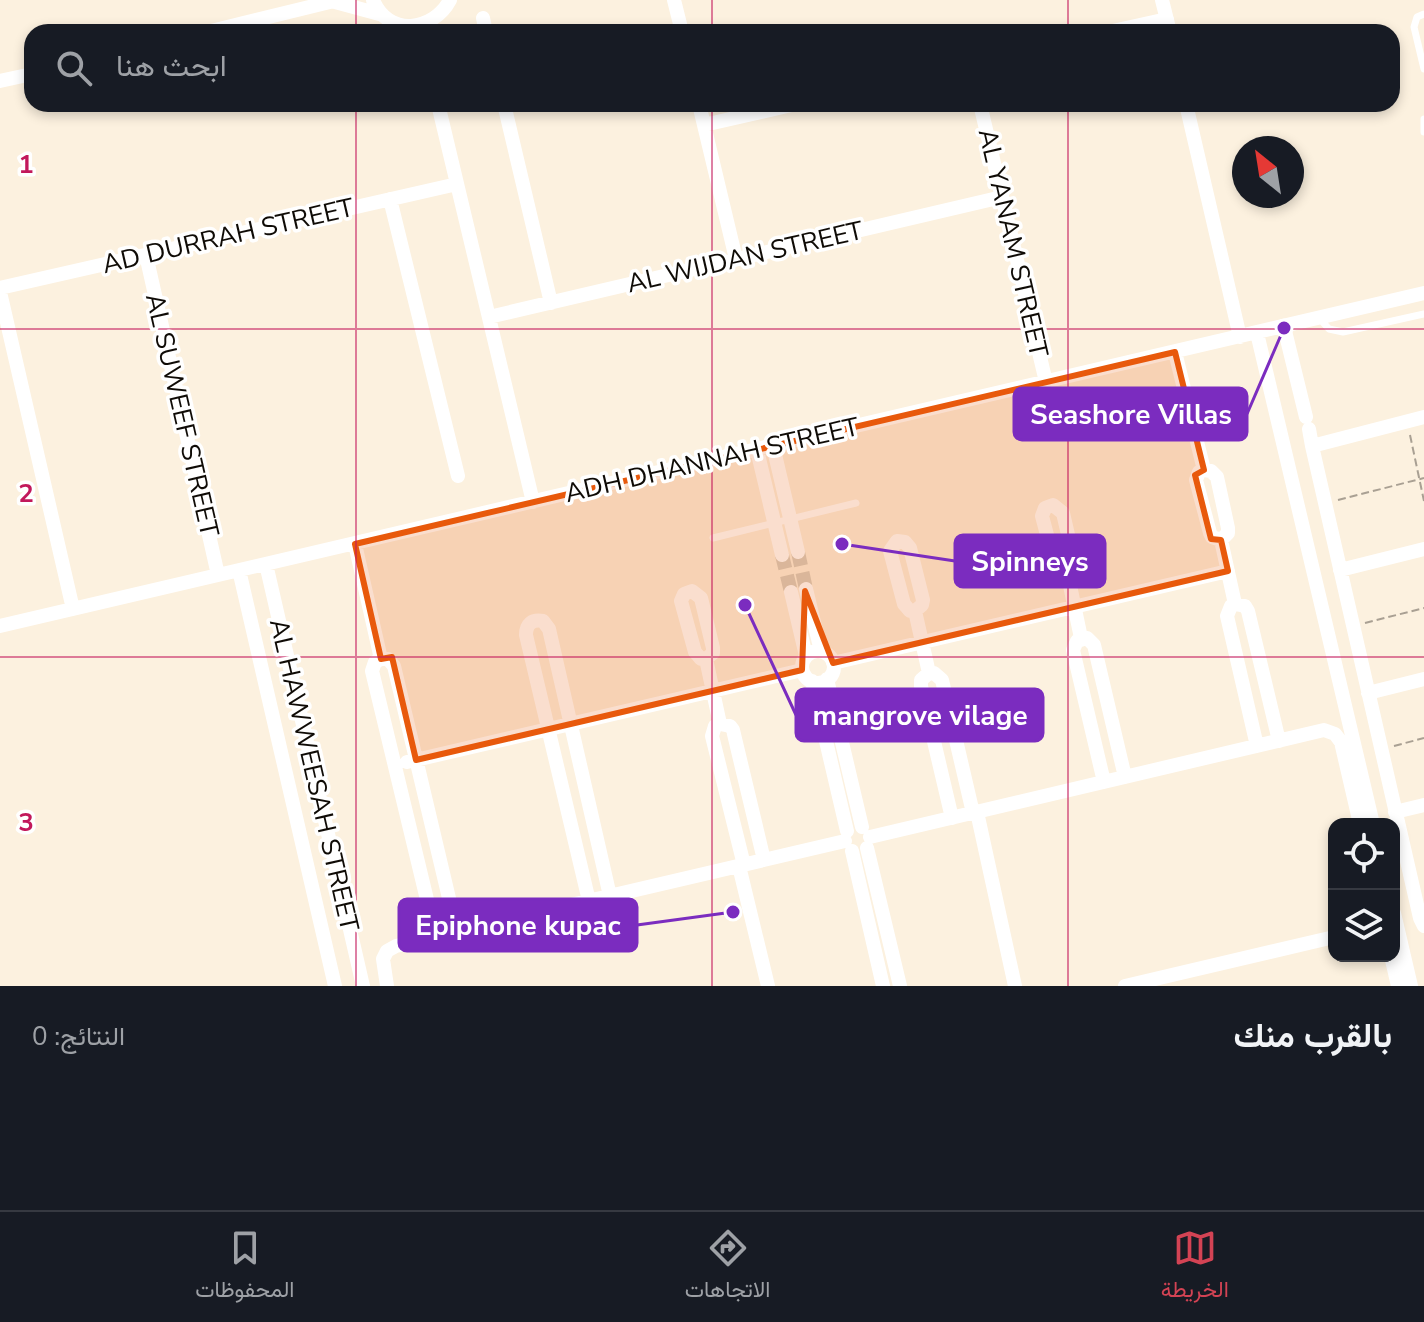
<!DOCTYPE html>
<html lang="ar">
<head>
<meta charset="utf-8">
<style>
	body { margin:0; font-family:"Nunito Sans",Vazirmatn,sans-serif; background:#20242c; color:#f1f3f6; direction:rtl }
	.controls { position:absolute; right:24px; bottom:24px; display:grid; overflow:hidden; border-radius:16px; box-shadow:0 4px 12px #0003 }
	.controls button { width:72px; height:72px; display:grid; place-items:center; padding:0; border:0; border-bottom:2px solid #363941; background:#171b24; color:#f1f3f6; font:40px sans-serif }
	.compass { position:absolute; left:1232px; top:136px; width:72px; height:72px; border-radius:50%; background:#171b24; box-shadow:0 4px 12px #0003; rotate:330deg }
	.list { margin:0; padding:0; list-style:none }
	h2 { display:flex; justify-content:space-between; align-items:center; height:104px; margin:0; padding:0 32px; font-size:34px }
	h2 small { font-size:26px; font-weight:400; color:#9ea1a6 }
	.icon { flex:none; width:44px; height:44px; fill:none; stroke:currentColor; stroke-width:2; stroke-linecap:round; stroke-linejoin:round }
	.map { position:relative; flex:none; width:1424px; height:986px; overflow:hidden; direction:ltr }
	.search { position:absolute; background:#171b24; box-shadow:0 4px 12px #0003; left:24px; right:24px; top:24px; height:88px; display:flex; align-items:center; gap:20px; box-sizing:border-box; padding:0 28px; border-radius:24px; color:#9ea1a6; font-size:30px }
	.sheet { height:224px; background:#171b24 }
	nav { display:flex; justify-content:space-around; align-items:center; box-sizing:border-box; height:112px; border-top:2px solid #363941; background:#171b24; font-size:22px; color:#9ea1a6 }
	nav a { display:grid; justify-items:center; gap:4px }
	nav .on { color:#d34354 }
	.map>svg:first-child { display:block }
	.lines { fill:none; stroke-linecap:round; stroke-linejoin:round }
	.street-tunnel { stroke:#d8cebe; stroke-width:14; stroke-dasharray:14 7; stroke-linecap:butt }
	.path { stroke:#a9a093; stroke-width:2; stroke-dasharray:8 4; stroke-linecap:butt }
	.lane { stroke:#fff; stroke-width:7 }
	.street { stroke:#fff; stroke-width:14 }
	.marked { fill:#e8590c; fill-opacity:0.2; stroke:#e8590c; stroke-width:6; stroke-linejoin:round }
	.grid { fill:none; stroke:#c2185b; stroke-width:2; stroke-opacity:0.55 }
	.labels { text-anchor:middle; dominant-baseline:central; stroke-width:7; stroke-linejoin:round; paint-order:stroke }
	.street-label { font-size:26px; fill:#0f0b06; stroke:#fff }
	.grid-label { font-size:26px; text-anchor:middle; font-weight:bold; fill:#c2185b; stroke:#fff; stroke-width:7; stroke-linejoin:round; paint-order:stroke }
	.leader { fill:none; stroke:#7b2cbf; stroke-width:3 }
	.callout-dot { fill:#7b2cbf; stroke:#fff; stroke-width:3 }
	.callout { fill:#7b2cbf; stroke:#7b2cbf; stroke-width:3 }
	.callout-label { font-size:28px; text-anchor:middle; font-weight:bold; fill:#fff }
</style>
</head>
<body>
<div class="map">
<svg width="1424" height="986" viewBox="0 0 1424 986">
	<rect width="100%" height="100%" fill="#fcf1df"/>
	<g class="lines">
		<path class="street-tunnel" d="M798 552 806 589
			M782 555 791 592"/>
		<path class="path" d="M1410 435 1424 501
			M1338 500 1424 478
			M1365 623 1424 608
			M1394 746 1424 738"/>
		<path class="lane" d="M1424 14 1417 17 1414 27 1424 69
			M1424 119V132
			M1319 318 1329 329 1343 332 1424 314
			M713 538 856 503"/>
		<path class="street" d="M373 0C388 37 433 32 450 0
			M674 0 682 32
			M1162 0 1170 32
			M335 2 383 15
			M483 18 486 32
			M207 32 338 0
			M1108 32 1167 19
			M0 81 32 74
			M438 104 533 502
			M504 104 551 303
			M699 104 736 259
			M980 104 1046 382
			M1186 104 1240 337
			M704 125 796 104
			M390 199 458 476
			M146 255 218 575
			M0 288 457 184
			M0 292 73 609
			M489 317 1002 197
			M1284 327 1306 417
			M1257 333 1373 824
			M1175 352 1204 470
			M1424 417 1312 446 1420 918 1424 926
			M1309 429 1312 446
			M773 446 798 552
			M757 450 782 555
			M1204 470 1211 471 1217 477 1228 528V533L1221 540 1212 537 1210 533 1196 480 1199 472Z
			M1053 505 1063 513 1075 565 1072 574 1068 576 1059 574 1056 569 1042 516 1045 508Z
			M1221 540 1235 604
			M897 541 905 542 910 548 923 600 922 605 915 611H910L904 604 890 551Z
			M355 544 381 659
			M266 564 363 986
			M239 570 335 986
			M1340 570 1424 549
			M1068 576 1081 638
			M806 589 821 651
			M692 591 701 598 713 648V653L706 659H701L695 652 681 601 684 594Z
			M791 592 806 656
			M915 611 929 673
			M0 626 1424 293
			M802 667a16 16 0 1 1 32 0a16 16 0 1 1-32 0Z
			M706 659 720 724
			M833 663 1228 571
			M827 679 862 827
			M812 681 847 831
			M1368 693 1424 679
			M1257 746 1227 616 1231 606 1235 604 1245 606 1248 611 1279 741
			M407 762 802 670
			M1104 782 1073 650 1077 641 1087 638 1094 645 1125 777
			M977 812 1015 986
			M1395 812 1424 805
			M952 818 921 686V680L929 673H934L942 680 973 813
			M870 837 1324 730 1335 734 1341 742 1360 824
			M867 848 900 986
			M852 851 883 986
			M744 865 712 736 715 726 720 724 730 726 733 730 764 860
			M739 866 768 986
			M589 901 526 635C526 624 532 619 543 621L549 629 610 896
			M1394 913 1411 986
			M436 937 372 671 375 662 381 659H388L394 666 457 932
			M1391 956 1398 986
			M387 986 383 959 387 951 396 946 845 841
			M1125 986 1334 937"/>
	</g>
	<path class="marked" d="M1175 352 1204 470 1195 475 1211 539 1221 540 1228 571 833 663 805 591 802 670 416 760 392 657 381 659 355 544Z"/>
	<path class="grid" d="M356 0V32M712 0V32M1068 0V32M356 104V986M712 104V986M1068 104V986M0 329H1424M0 657H1424"/>
	<g class="labels">
		<g class="street-label">
			<text transform="translate(228 236) rotate(-13)">AD DURRAH STREET</text>
			<text transform="translate(1013 243) rotate(77)">AL YANAM STREET</text>
			<text transform="translate(745 257) rotate(-13)">AL WIJDAN STREET</text>
			<text transform="translate(182 415) rotate(77)">AL SUWEEF STREET</text>
			<text transform="translate(712 460) rotate(-13)">ADH DHANNAH STREET</text>
			<text transform="translate(314 775) rotate(77)">AL HAWWEESAH STREET</text>
		</g>
	</g>
	<g class="grid-label">
		<text x="26" y="173">1</text>
		<text x="26" y="502">2</text>
		<text x="26" y="831">3</text>
	</g>
	<path class="leader" d="M1284 328L1247 414M842 544L955 561M745 605L796 715M733 912L637 925"/>
	<g class="callout-dot">
		<circle cx="1284" cy="328" r="8"/>
		<circle cx="842" cy="544" r="8"/>
		<circle cx="745" cy="605" r="8"/>
		<circle cx="733" cy="912" r="8"/>
	</g>
	<g class="callout">
		<rect x="1014" y="388" width="233" height="52" rx="8"/>
		<rect x="955" y="535" width="150" height="52" rx="8"/>
		<rect x="796" y="689" width="247" height="52" rx="8"/>
		<rect x="399" y="899" width="238" height="52" rx="8"/>
	</g>
	<g class="callout-label">
		<text x="1131" y="424">Seashore Villas</text>
		<text x="1030" y="571">Spinneys</text>
		<text x="920" y="725">mangrove vilage</text>
		<text x="518" y="935">Epiphone kupac</text>
	</g>
</svg>
<div class="controls">
<button><svg class="icon" aria-label="locate" viewBox="0 0 24 24"><circle cx="12" cy="12" r="6"/><path d="M12 2v4M12 18v4M2 12h4M18 12h4"/></svg></button>
<button><svg class="icon" aria-label="layers" viewBox="0 0 24 24"><path d="M12 4l9 5-9 5-9-5zM3 14l9 5 9-5"/></svg></button>
</div>
<svg class="compass" viewBox="-18 -18 36 36"><path d="M0-13l5 13h-10z" fill="#e53935"/><path d="M0 13l5-13h-10z" fill="#9ea1a6"/></svg>
<div class="search"><svg class="icon" aria-label="search" viewBox="0 0 24 24"><circle cx="10" cy="10" r="6"/><path d="M15 15l6 6"/></svg>ابحث هنا</div>
</div>
<section class="sheet">
<h2>بالقرب منك<small>النتائج: 0</small></h2>
<ul class="list">
</ul>
</section>
<nav>
<a class="on"><svg class="icon" aria-label="map" viewBox="0 0 24 24"><path d="M3 6l6-2 6 2 6-2v14l-6 2-6-2-6 2zM9 4v14M15 6v14"/></svg>الخريطة</a>
<a><svg class="icon" aria-label="directions" viewBox="0 0 24 24"><path d="M12 3l9 9-9 9-9-9zM9 14v-3h6M13 9l2 2-2 2"/></svg>الاتجاهات</a>
<a><svg class="icon" aria-label="saved" viewBox="0 0 24 24"><path d="M7 4h10v16l-5-4-5 4z"/></svg>المحفوظات</a>
</nav>
</body>
</html>
